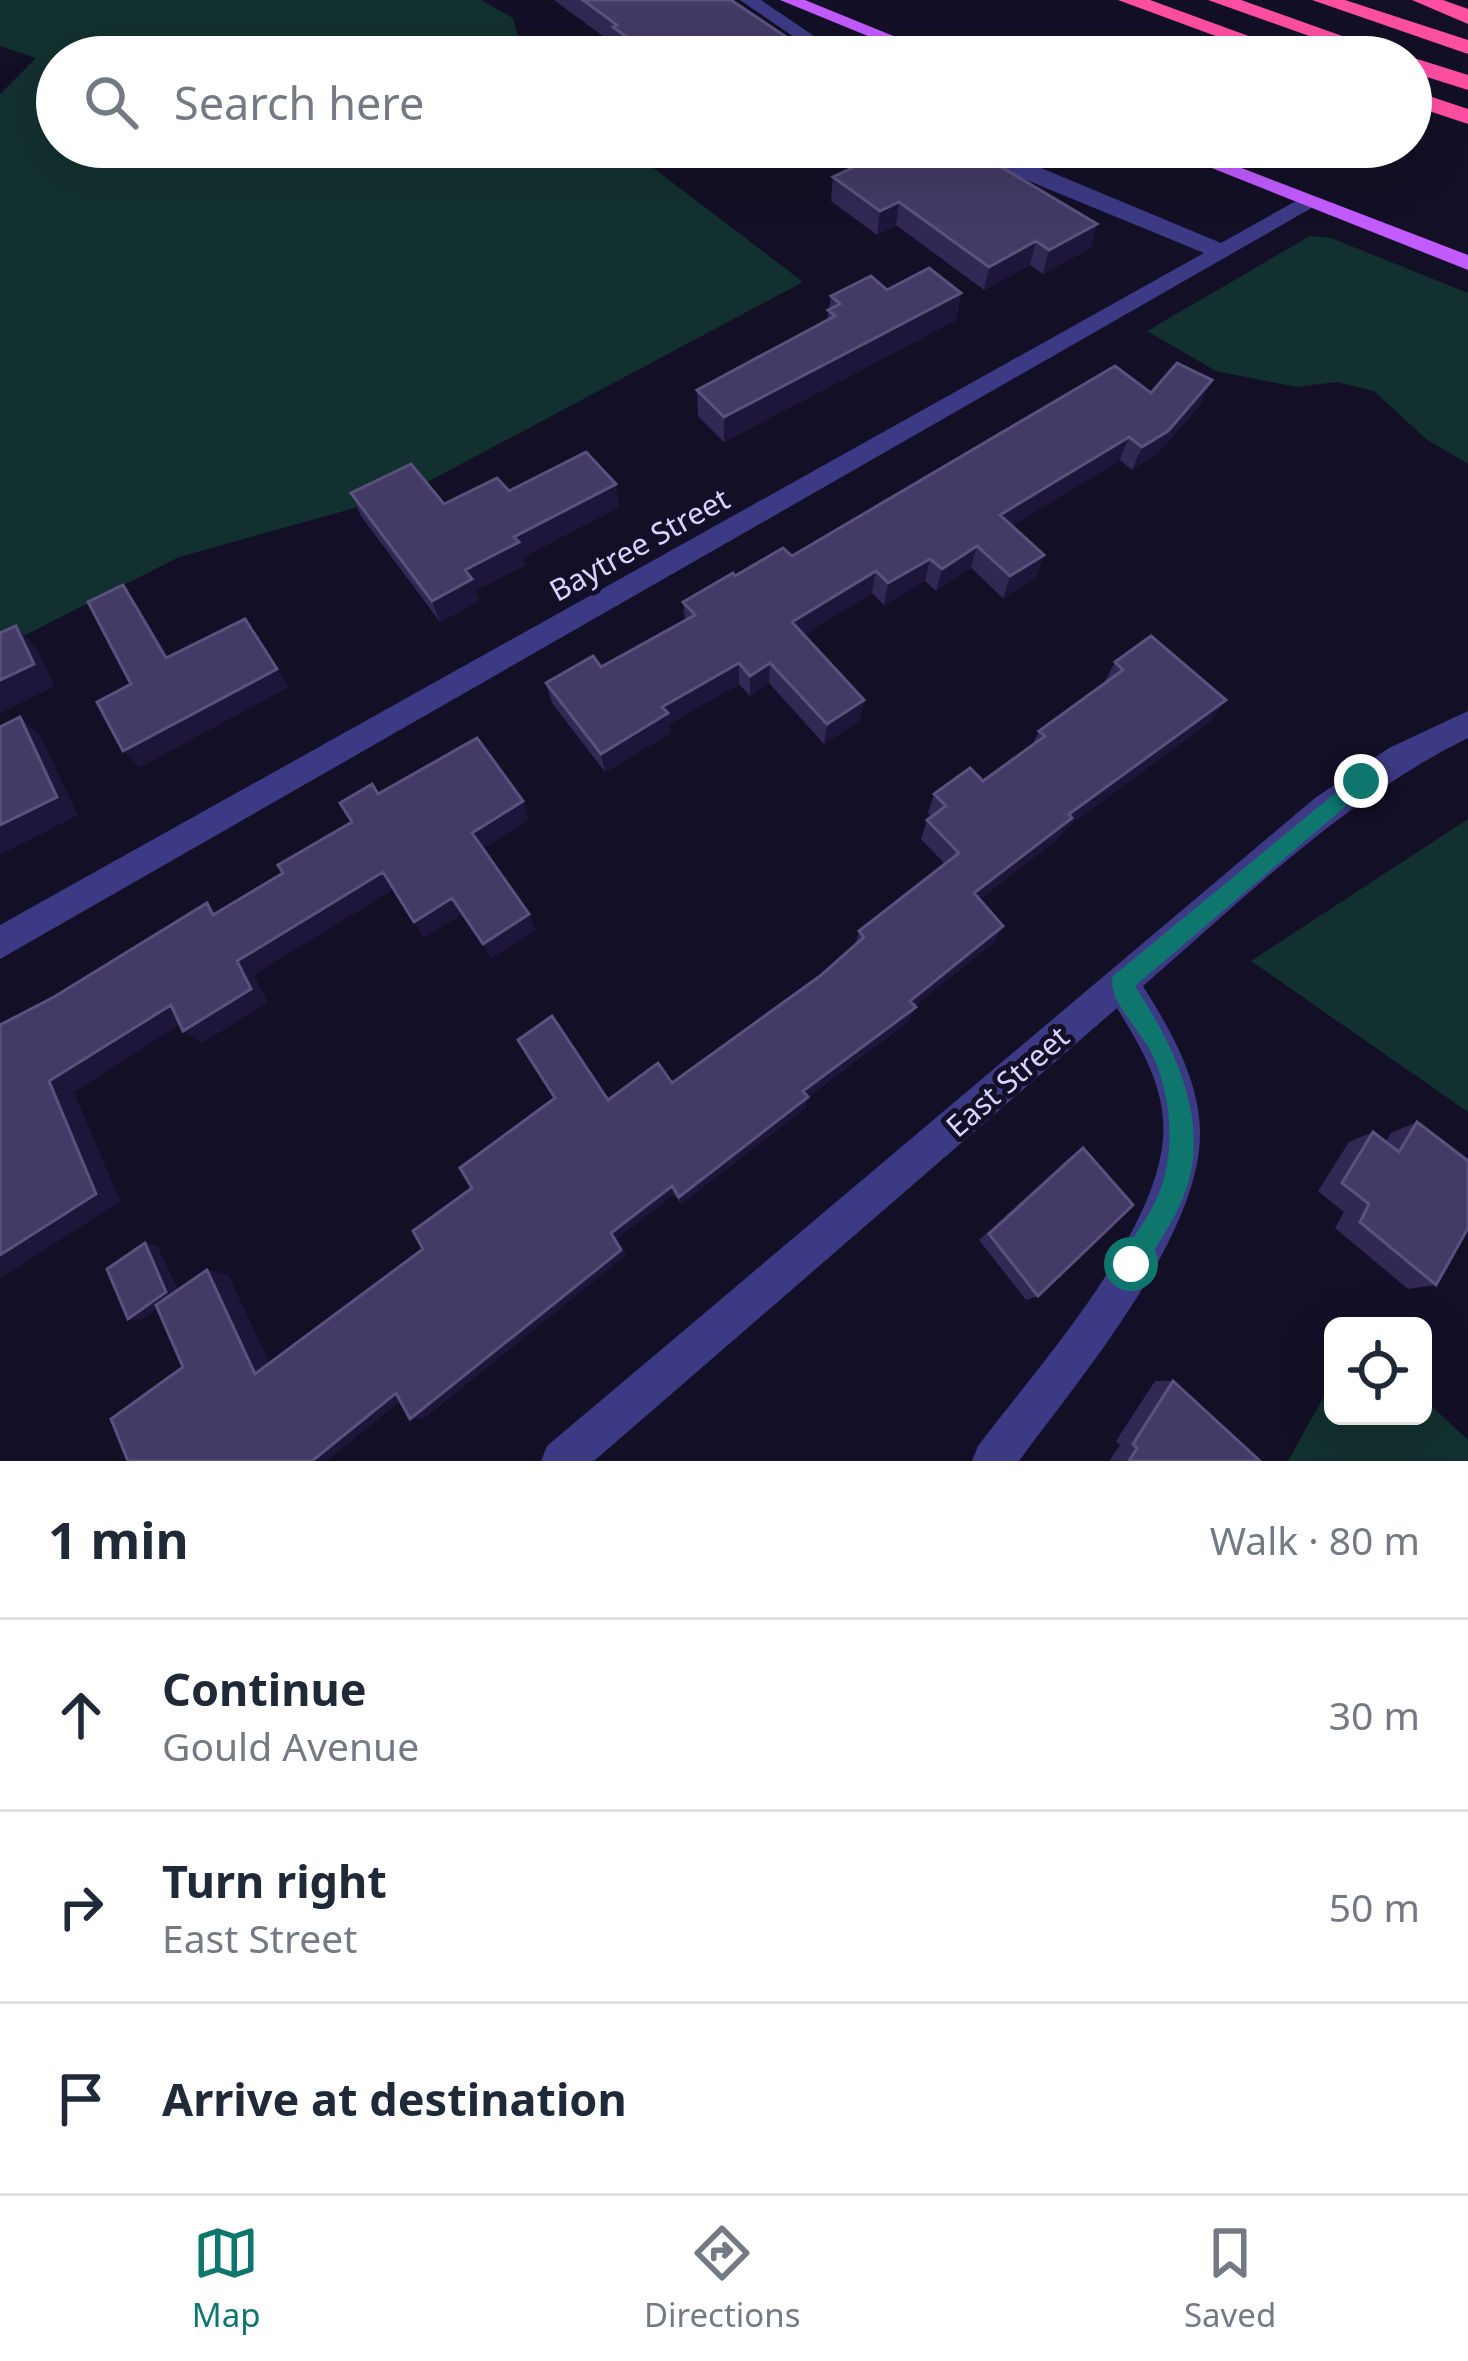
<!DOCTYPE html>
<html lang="en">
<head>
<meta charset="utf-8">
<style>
	body { margin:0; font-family:"Noto Sans",sans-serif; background:#f6f6f7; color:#1f2937 }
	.controls { position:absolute; right:36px; bottom:36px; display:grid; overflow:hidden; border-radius:18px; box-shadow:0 12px 48px #0002 }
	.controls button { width:108px; height:108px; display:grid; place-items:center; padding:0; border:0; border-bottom:3px solid #e0e1e3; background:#fff; color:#1f2937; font:60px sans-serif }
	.stop { position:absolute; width:36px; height:36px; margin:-27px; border:9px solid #0f766e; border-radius:50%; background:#fff }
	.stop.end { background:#0f766e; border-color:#fff; box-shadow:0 3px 12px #0008 }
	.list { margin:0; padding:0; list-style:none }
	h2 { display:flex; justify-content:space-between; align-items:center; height:156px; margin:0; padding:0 48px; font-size:51px }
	h2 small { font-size:39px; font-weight:400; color:#747a83 }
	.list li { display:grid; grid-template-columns:78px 1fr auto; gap:36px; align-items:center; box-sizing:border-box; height:192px; padding:0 48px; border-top:3px solid #e0e1e3 }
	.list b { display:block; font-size:45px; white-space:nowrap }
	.list p { margin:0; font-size:39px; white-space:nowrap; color:#747a83 }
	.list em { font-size:39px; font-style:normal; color:#747a83 }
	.icon { flex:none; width:66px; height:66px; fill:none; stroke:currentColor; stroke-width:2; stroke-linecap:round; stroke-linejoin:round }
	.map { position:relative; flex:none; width:1468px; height:1461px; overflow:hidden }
	.search { position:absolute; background:#fff; box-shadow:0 12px 48px #0002; left:36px; right:36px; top:36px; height:132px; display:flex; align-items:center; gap:30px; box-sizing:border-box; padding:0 42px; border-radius:66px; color:#747a83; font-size:45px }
	.sheet { height:732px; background:#fff }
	nav { display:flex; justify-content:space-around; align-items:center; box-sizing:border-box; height:168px; border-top:3px solid #e0e1e3; background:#fff; font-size:33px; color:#747a83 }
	nav a { display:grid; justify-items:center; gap:6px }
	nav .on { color:#0f766e }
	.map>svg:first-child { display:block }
	.green { fill:#12302f }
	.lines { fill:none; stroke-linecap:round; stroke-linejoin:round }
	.minor { fill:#3d3a85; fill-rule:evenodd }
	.major { fill:#c25bff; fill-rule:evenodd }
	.highway { fill:#ff4fa3; fill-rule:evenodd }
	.wall { fill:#312854 }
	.shaded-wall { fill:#1d163a }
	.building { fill:#433a66; stroke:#5a527e; stroke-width:3 }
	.route { fill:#0f766e }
	.labels { text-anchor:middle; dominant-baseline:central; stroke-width:10; stroke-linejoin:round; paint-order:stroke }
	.street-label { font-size:30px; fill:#d9d4ff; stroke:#130f26 }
</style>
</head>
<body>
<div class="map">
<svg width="1468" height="1461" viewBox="0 0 1468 1461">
	<rect width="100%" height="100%" fill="#130f26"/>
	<path class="green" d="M0 0H481L513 18 523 57H57V147H626L803 282 405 494 179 557 0 648V94L36 58 0 46Z
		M1310 236 1331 238 1468 293V464L1426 439 1374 391 1337 382 1296 387 1216 371 1147 331Z
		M1468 819V1112L1251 961Z
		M1333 1380V1416H1423V1398L1468 1440V1461H1288Z"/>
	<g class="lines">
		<path class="minor" d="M740 0H761L845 57H823Z
			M965 147H991L1221 243 1303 197 1311 195 1322 202 0 959V925L1204 253 1024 179Z
			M1468 711V738C1344 799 1246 897 1143 986 1170 1029 1199 1079 1200 1131 1202 1235 1078 1380 1019 1461H972L978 1446C1037 1368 1156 1236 1163 1138 1167 1090 1141 1047 1117 1008L594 1461H541L547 1446 1315 798 1389 748Z"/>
		<path class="major" d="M780 0H805L945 57H919Z
			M1159 147H1187L1468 255V270Z"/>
		<path class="highway" d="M1118 0H1150L1306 57H1273Z
			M1208 0H1241L1401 57H1368Z
			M1312 0H1345L1468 40V54Z
			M1412 0H1443L1468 9V24Z
			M1411 57 1468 75V90L1411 72Z
			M1411 90 1468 109V124L1411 105Z"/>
	</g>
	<path class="wall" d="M554 0H731L816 57H613V55L618 53 615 50V45Z
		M718 147H754L732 157Z
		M821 147H951L980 166 1097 224 1090 248 1043 274 1030 265 984 290 896 225 877 235 831 201 833 177 851 168Z
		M887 290 961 293 956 320 724 442 698 416 697 390 827 321 831 296Z
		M1151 393 1201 404 1157 454 1132 470 1120 460 1012 526 1044 555 1036 577 1003 598 971 568 936 591 925 581 884 605 872 593 804 635 864 700 860 720 824 744 769 683 750 696 739 684 669 724 670 733 605 772 552 703 546 683 601 667 685 620 683 602 735 576 792 556Z
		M509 491 619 507 523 557 525 565 475 591 479 601 440 622 361 516 351 493 444 504Z
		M1115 662 1211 721 1067 827 1061 836 979 900 994 942 914 1006 909 1021 808 1097 805 1108 681 1204 674 1194 616 1239 626 1255 424 1418 410 1419 400 1401 326 1461H128L183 1367 157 1308 141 1320 157 1246 177 1290 228 1275 269 1363 423 1249 608 1100 672 1083 820 976 855 945 859 931 945 864 921 839 927 820 931 817 928 813 934 794 983 781 1032 745 1039 731 1103 685Z
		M1417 1122 1436 1285 1408 1289 1335 1228 1344 1212 1318 1191 1349 1142 1373 1132 1386 1142 1391 1133Z
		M1083 1148 1038 1296 1026 1300 979 1240 1070 1157Z
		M1155 1381H1173L1260 1461H1109L1120 1445 1116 1441Z"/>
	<path class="shaded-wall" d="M732 147H754L732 157Z
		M899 202 896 225 877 235 880 211Z
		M1097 224 1090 248 1043 274 1049 250Z
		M1036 241 1030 265 984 290 989 267Z
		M961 293 956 320 724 442V417Z
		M1212 380 1201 404 1157 454 1132 470 1142 447Z
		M1129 437 1120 460 993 538 1000 515Z
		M616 484 619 507 523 557 525 565 475 591 479 601 440 622 432 601 465 570 514 537Z
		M977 546 971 568 936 591 942 569Z
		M1044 555 1036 577 1003 598 1010 576Z
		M930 559 925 581 884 605 888 583Z
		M876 571 872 593 790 644 792 622Z
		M123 585 137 604 180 677 166 658Z
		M16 626 37 649 55 686 0 713V680Z
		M739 663V684L669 724 670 733 605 772 601 754 662 707Z
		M770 663 769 683 750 696V676Z
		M277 669 289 687 139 768 123 751Z
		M864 700 860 720 824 744 827 724Z
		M1226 700 1211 721 1067 827 1061 836 966 910 974 893 1069 814Z
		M20 717 41 737 78 815 0 855V825Z
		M523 801 529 820 481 850 472 833Z
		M383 872 394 889 254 975 268 1003 202 1043 183 1031 237 961Z
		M452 898 462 914 424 938 414 922Z
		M529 914 536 930 491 959 483 944Z
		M1003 926 994 942 904 1015 910 1001Z
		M171 1005 190 1018 74 1092 120 1201 0 1279V1255L49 1081Z
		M916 1007 909 1021 801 1102 803 1091Z
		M808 1097 805 1108 681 1204 679 1197Z
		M672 1186 674 1194 616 1239 626 1255 424 1418 410 1419 611 1233Z
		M145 1243 157 1246 178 1294 141 1320 128 1319Z
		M207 1270 228 1275 275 1375 255 1374Z
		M396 1393H410L326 1461H312Z"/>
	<path class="building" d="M583 0H731L816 57H616L613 55 638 45 613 27 617 25Z
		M857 147H951L980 166 991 161 1097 224 1049 250 1036 241 989 267 899 202 880 211 833 177 873 158Z
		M929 268 961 293 724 417 697 390 835 316 828 310 840 304 831 296 871 276 887 290Z
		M1177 363 1212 380 1168 431 1142 447 1129 437 1000 515 1044 555 1010 576 977 546 942 569 930 559 888 583 876 571 792 622 864 700 827 724 770 663 750 676 739 663 662 707 668 713 601 754 546 683 593 656 601 667 695 615 683 602 733 573 735 576 783 548 792 556 1115 366 1151 393Z
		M586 452 616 484 514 537 519 542 465 570 472 579 432 601 351 493 411 464 444 504 497 478 509 491Z
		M123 585 166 658 245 619 277 669 123 751 97 702 131 684 88 602Z
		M16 626 34 664 0 680V633Z
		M1151 636 1226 700 1069 814 1072 818 974 893 1003 926 910 1001 916 1007 803 1091 808 1097 679 1197 672 1186 611 1233 621 1250 410 1419 396 1393 312 1461H128L111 1419 183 1367 156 1305 207 1270 255 1374 423 1249 413 1231 472 1188 460 1168 555 1098 518 1040 552 1016 608 1100 658 1063 672 1083 820 976 864 937 859 931 959 853 927 820 946 806 934 794 970 768 983 781 1045 736 1039 731 1123 670 1115 662Z
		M20 717 57 797 0 825V727Z
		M477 738 523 801 472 833 529 914 483 944 452 898 414 922 383 872 237 961 251 989 183 1031 171 1005 49 1081 96 1194 0 1255V1025L54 997 207 903 213 915 283 873 278 865 352 822 340 803 372 784 378 794Z
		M1417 1122 1468 1161V1228L1436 1285 1360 1222 1369 1204 1342 1183 1373 1132 1399 1152Z
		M1083 1148 1133 1205 1038 1296 989 1234Z
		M145 1243 166 1292 128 1319 107 1269Z
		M1173 1381 1260 1461H1129L1137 1448 1133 1444Z"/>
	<path class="route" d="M1361 772 1371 781 1368 787 1135 986C1177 1051 1216 1130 1179 1207 1168 1230 1153 1251 1140 1273L1131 1276 1122 1273 1118 1264 1122 1255C1134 1236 1148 1218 1157 1198 1177 1154 1172 1092 1150 1050 1140 1030 1106 998 1113 976Z"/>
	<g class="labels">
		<g class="street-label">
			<text transform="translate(639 544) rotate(-29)">Baytree Street</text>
			<text transform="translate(1007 1081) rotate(-41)">East Street</text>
		</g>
	</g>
</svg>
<div class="controls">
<button><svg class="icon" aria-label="locate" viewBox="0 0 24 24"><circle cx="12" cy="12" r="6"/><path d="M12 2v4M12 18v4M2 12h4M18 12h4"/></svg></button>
</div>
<div class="stop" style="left:1131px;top:1264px"></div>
<div class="stop end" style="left:1361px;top:781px"></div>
<div class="search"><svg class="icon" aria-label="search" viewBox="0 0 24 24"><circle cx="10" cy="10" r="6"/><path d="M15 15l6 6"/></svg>Search here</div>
</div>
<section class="sheet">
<h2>1 min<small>Walk · 80 m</small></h2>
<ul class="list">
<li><svg class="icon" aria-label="ahead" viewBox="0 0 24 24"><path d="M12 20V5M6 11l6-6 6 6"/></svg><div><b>Continue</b><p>Gould Avenue</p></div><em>30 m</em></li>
<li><svg class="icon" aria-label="right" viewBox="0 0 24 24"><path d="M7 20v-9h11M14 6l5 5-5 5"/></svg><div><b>Turn right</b><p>East Street</p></div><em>50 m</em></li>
<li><svg class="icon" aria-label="arrive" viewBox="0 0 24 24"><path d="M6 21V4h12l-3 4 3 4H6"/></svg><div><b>Arrive at destination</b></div></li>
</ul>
</section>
<nav>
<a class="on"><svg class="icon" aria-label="map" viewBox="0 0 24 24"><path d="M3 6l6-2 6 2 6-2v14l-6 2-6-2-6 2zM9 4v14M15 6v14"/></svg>Map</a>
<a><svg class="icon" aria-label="directions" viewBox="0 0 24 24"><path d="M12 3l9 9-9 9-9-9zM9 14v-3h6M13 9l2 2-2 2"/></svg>Directions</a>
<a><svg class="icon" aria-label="saved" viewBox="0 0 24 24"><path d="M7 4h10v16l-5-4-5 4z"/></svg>Saved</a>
</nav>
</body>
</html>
